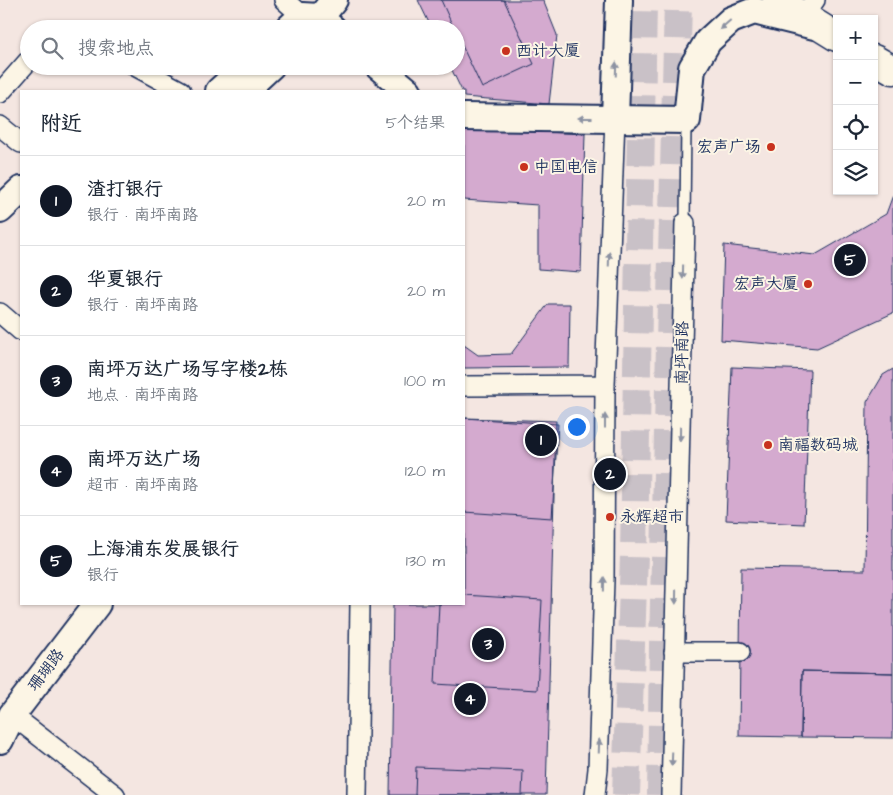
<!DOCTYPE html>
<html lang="zh">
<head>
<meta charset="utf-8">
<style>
	body { margin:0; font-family:"Architects Daughter","LXGW WenKai TC",sans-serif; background:#f6f6f7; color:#1f2937 }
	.controls { position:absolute; right:15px; top:15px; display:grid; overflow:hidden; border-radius:0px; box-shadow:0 1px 4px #0004 }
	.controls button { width:45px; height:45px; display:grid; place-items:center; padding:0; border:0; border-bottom:1px solid #e0e1e3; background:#fff; color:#1f2937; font:25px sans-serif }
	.you { position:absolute; left:576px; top:426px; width:18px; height:18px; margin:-12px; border:4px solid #fff; border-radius:50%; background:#1a73e8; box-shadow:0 0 0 8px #1a73e833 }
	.badge { display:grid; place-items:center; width:32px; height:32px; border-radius:50%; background:#111827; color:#fff; font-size:16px; font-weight:700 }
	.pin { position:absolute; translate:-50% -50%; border:2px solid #fff; box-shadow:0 1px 5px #0006 }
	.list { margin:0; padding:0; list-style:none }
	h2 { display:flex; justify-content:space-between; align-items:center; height:65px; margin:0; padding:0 20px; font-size:21px }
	h2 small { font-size:16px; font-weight:400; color:#747a83 }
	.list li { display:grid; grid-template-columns:32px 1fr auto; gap:15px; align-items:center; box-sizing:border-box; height:90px; padding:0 20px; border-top:1px solid #e0e1e3 }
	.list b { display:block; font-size:19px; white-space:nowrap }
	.list p { margin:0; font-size:16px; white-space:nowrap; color:#747a83 }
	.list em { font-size:16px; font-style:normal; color:#747a83 }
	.icon { flex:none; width:28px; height:28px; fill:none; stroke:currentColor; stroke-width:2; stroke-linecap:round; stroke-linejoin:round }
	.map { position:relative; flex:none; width:893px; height:795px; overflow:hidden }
	.search { position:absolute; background:#fff; box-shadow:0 1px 4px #0004; left:20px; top:20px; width:445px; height:55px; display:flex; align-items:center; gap:12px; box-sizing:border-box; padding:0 18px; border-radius:28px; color:#747a83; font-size:19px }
	.panel { position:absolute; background:#fff; box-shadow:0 1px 4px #0004; left:20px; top:90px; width:445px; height:515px; border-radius:0px }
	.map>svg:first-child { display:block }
	.building { fill:#d4aacf; stroke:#1b2f5e }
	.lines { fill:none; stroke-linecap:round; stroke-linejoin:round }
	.highway-tunnel { stroke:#c9c1c7; stroke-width:28; stroke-dasharray:28 14; stroke-linecap:butt }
	.lane-casing { stroke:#1b2f5e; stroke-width:12 }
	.street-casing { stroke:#1b2f5e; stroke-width:22 }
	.secondary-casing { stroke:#1b2f5e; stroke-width:30 }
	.primary-casing { stroke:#1b2f5e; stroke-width:31 }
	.lane { stroke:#fcf5e5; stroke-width:9 }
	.street { stroke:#fcf5e5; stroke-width:19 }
	.secondary { stroke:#fcf5e5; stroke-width:26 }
	.primary { stroke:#fcf5e5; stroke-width:28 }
	.oneway { fill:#8c92a2 }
	.poi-dot { fill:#c8321e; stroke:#fcf5e5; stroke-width:2 }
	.labels { text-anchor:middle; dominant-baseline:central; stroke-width:4; stroke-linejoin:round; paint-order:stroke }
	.poi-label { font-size:16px; fill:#1b2f5e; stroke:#fcf5e5; text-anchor:start }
	.street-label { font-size:16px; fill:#1b2f5e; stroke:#fcf5e5 }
</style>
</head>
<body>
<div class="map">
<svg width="893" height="795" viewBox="0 0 893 795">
	<rect width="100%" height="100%" fill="#f4e6e1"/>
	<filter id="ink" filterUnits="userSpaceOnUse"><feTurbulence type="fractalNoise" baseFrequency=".02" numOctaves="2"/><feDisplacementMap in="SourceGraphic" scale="10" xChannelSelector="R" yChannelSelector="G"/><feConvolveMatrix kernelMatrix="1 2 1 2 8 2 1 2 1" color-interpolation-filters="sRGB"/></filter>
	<g filter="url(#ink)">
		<path class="building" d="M418 0H543L557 35 549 104 464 97V91H462L450 66H456V29H432Z
			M441 0H504L534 64 482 88 456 33V29H454Z
			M464 128 585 134 581 272 538 269V205L464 200Z
			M893 195V313L817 348 721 340 724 245 815 255 886 214Z
			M548 304H570L569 367 464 368V345L478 355 511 354Z
			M732 367 810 370 804 524 726 520Z
			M893 369V673L802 671 801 737 739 736 741 568 865 570 867 402 883 375Z
			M464 418 556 421 546 795H390L393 604H464Z
			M464 418 558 424 552 518 464 512Z
			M464 595 542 600 537 690 435 684 439 604H464Z
			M802 671 893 673V738L801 737Z
			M416 767 523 771 522 795H415Z"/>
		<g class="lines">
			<path class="highway-tunnel" d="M626 795 634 555 643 0
				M661 795 663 645 678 0"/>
			<g class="lane-casing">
				<path id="lane" d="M685 223 686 123"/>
			</g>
			<g class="street-casing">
				<path id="street" d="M284 0 302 16 308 27
					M804 15 815 0
					M135 66 181 91
					M0 93 29 60
					M0 126 21 143
					M0 313 21 331
					M464 386 605 385
					M674 652H740
					M12 715 115 795
					M357 795 360 604
					M595 795 598 769 604 580 605 385 615 118
					M671 795 685 223"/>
			</g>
			<g class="secondary-casing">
				<path id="secondary" d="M288 29 302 16 319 17 333 29
					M311 29 334 0
					M378 66 408 91
					M219 91 246 66
					M244 91 271 66
					M464 117 687 120 692 68 708 41 731 20 754 11 814 26
					M615 118 619 0
					M0 210 21 190
					M0 740 12 715 97 604"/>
			</g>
			<g class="primary-casing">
				<path id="primary" d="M777 0 837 37
					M874 59 893 70"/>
			</g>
			<use href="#lane" class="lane"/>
			<use href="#street" class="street"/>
			<use href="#secondary" class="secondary"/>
			<use href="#primary" class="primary"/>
		</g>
		<defs><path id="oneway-solid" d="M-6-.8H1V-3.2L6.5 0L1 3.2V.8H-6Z" transform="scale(1.25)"/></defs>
		<g class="oneway">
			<use href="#oneway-solid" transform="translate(725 25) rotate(139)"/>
			<use href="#oneway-solid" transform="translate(616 69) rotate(-88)"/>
			<use href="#oneway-solid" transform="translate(585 118) rotate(-180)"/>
			<use href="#oneway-solid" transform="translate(609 259) rotate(-88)"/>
			<use href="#oneway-solid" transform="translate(683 272) rotate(91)"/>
			<use href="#oneway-solid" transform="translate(605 421) rotate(-90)"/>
			<use href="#oneway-solid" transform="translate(680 434) rotate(91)"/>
			<use href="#oneway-solid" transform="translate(604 584) rotate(-89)"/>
			<use href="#oneway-solid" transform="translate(676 597) rotate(91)"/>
			<use href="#oneway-solid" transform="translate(599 746) rotate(-88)"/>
			<use href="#oneway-solid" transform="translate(672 759) rotate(92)"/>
		</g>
	</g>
	<g class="poi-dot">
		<circle cx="506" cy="51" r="5"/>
		<circle cx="771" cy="147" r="5"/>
		<circle cx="524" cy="167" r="5"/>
		<circle cx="808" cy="284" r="5"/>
		<circle cx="768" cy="445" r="5"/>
		<circle cx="610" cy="517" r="5"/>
	</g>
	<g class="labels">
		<g class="poi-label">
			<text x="516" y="51">西计大厦</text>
			<text x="761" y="147" text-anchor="end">宏声广场</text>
			<text x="534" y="167">中国电信</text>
			<text x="798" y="284" text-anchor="end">宏声大厦</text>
			<text x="778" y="445">南福数码城</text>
			<text x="620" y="517">永辉超市</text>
		</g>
		<g class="street-label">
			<text transform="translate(682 353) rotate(-89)">南坪南路</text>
			<text transform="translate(46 670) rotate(-53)">珊瑚路</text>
		</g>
	</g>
</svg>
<div class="controls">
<button>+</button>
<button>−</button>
<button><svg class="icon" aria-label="locate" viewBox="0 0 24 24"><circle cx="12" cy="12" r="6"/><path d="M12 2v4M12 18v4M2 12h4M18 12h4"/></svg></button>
<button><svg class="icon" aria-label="layers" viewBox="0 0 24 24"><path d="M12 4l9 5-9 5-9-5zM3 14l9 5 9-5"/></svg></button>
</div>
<div class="you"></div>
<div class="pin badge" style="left:541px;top:440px">1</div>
<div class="pin badge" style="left:610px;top:474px">2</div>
<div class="pin badge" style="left:488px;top:644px">3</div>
<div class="pin badge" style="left:470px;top:699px">4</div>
<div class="pin badge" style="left:850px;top:260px">5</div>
<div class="search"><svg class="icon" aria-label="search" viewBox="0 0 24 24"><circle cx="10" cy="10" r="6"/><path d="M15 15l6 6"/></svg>搜索地点</div>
<section class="panel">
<h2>附近<small>5个结果</small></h2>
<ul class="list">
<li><span class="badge">1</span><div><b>渣打银行</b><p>银行 · 南坪南路</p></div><em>20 m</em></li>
<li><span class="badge">2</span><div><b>华夏银行</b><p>银行 · 南坪南路</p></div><em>20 m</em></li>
<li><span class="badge">3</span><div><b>南坪万达广场写字楼2栋</b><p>地点 · 南坪南路</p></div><em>100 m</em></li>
<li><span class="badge">4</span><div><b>南坪万达广场</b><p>超市 · 南坪南路</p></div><em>120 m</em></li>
<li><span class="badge">5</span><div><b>上海浦东发展银行</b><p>银行</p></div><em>130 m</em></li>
</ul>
</section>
</div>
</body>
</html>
